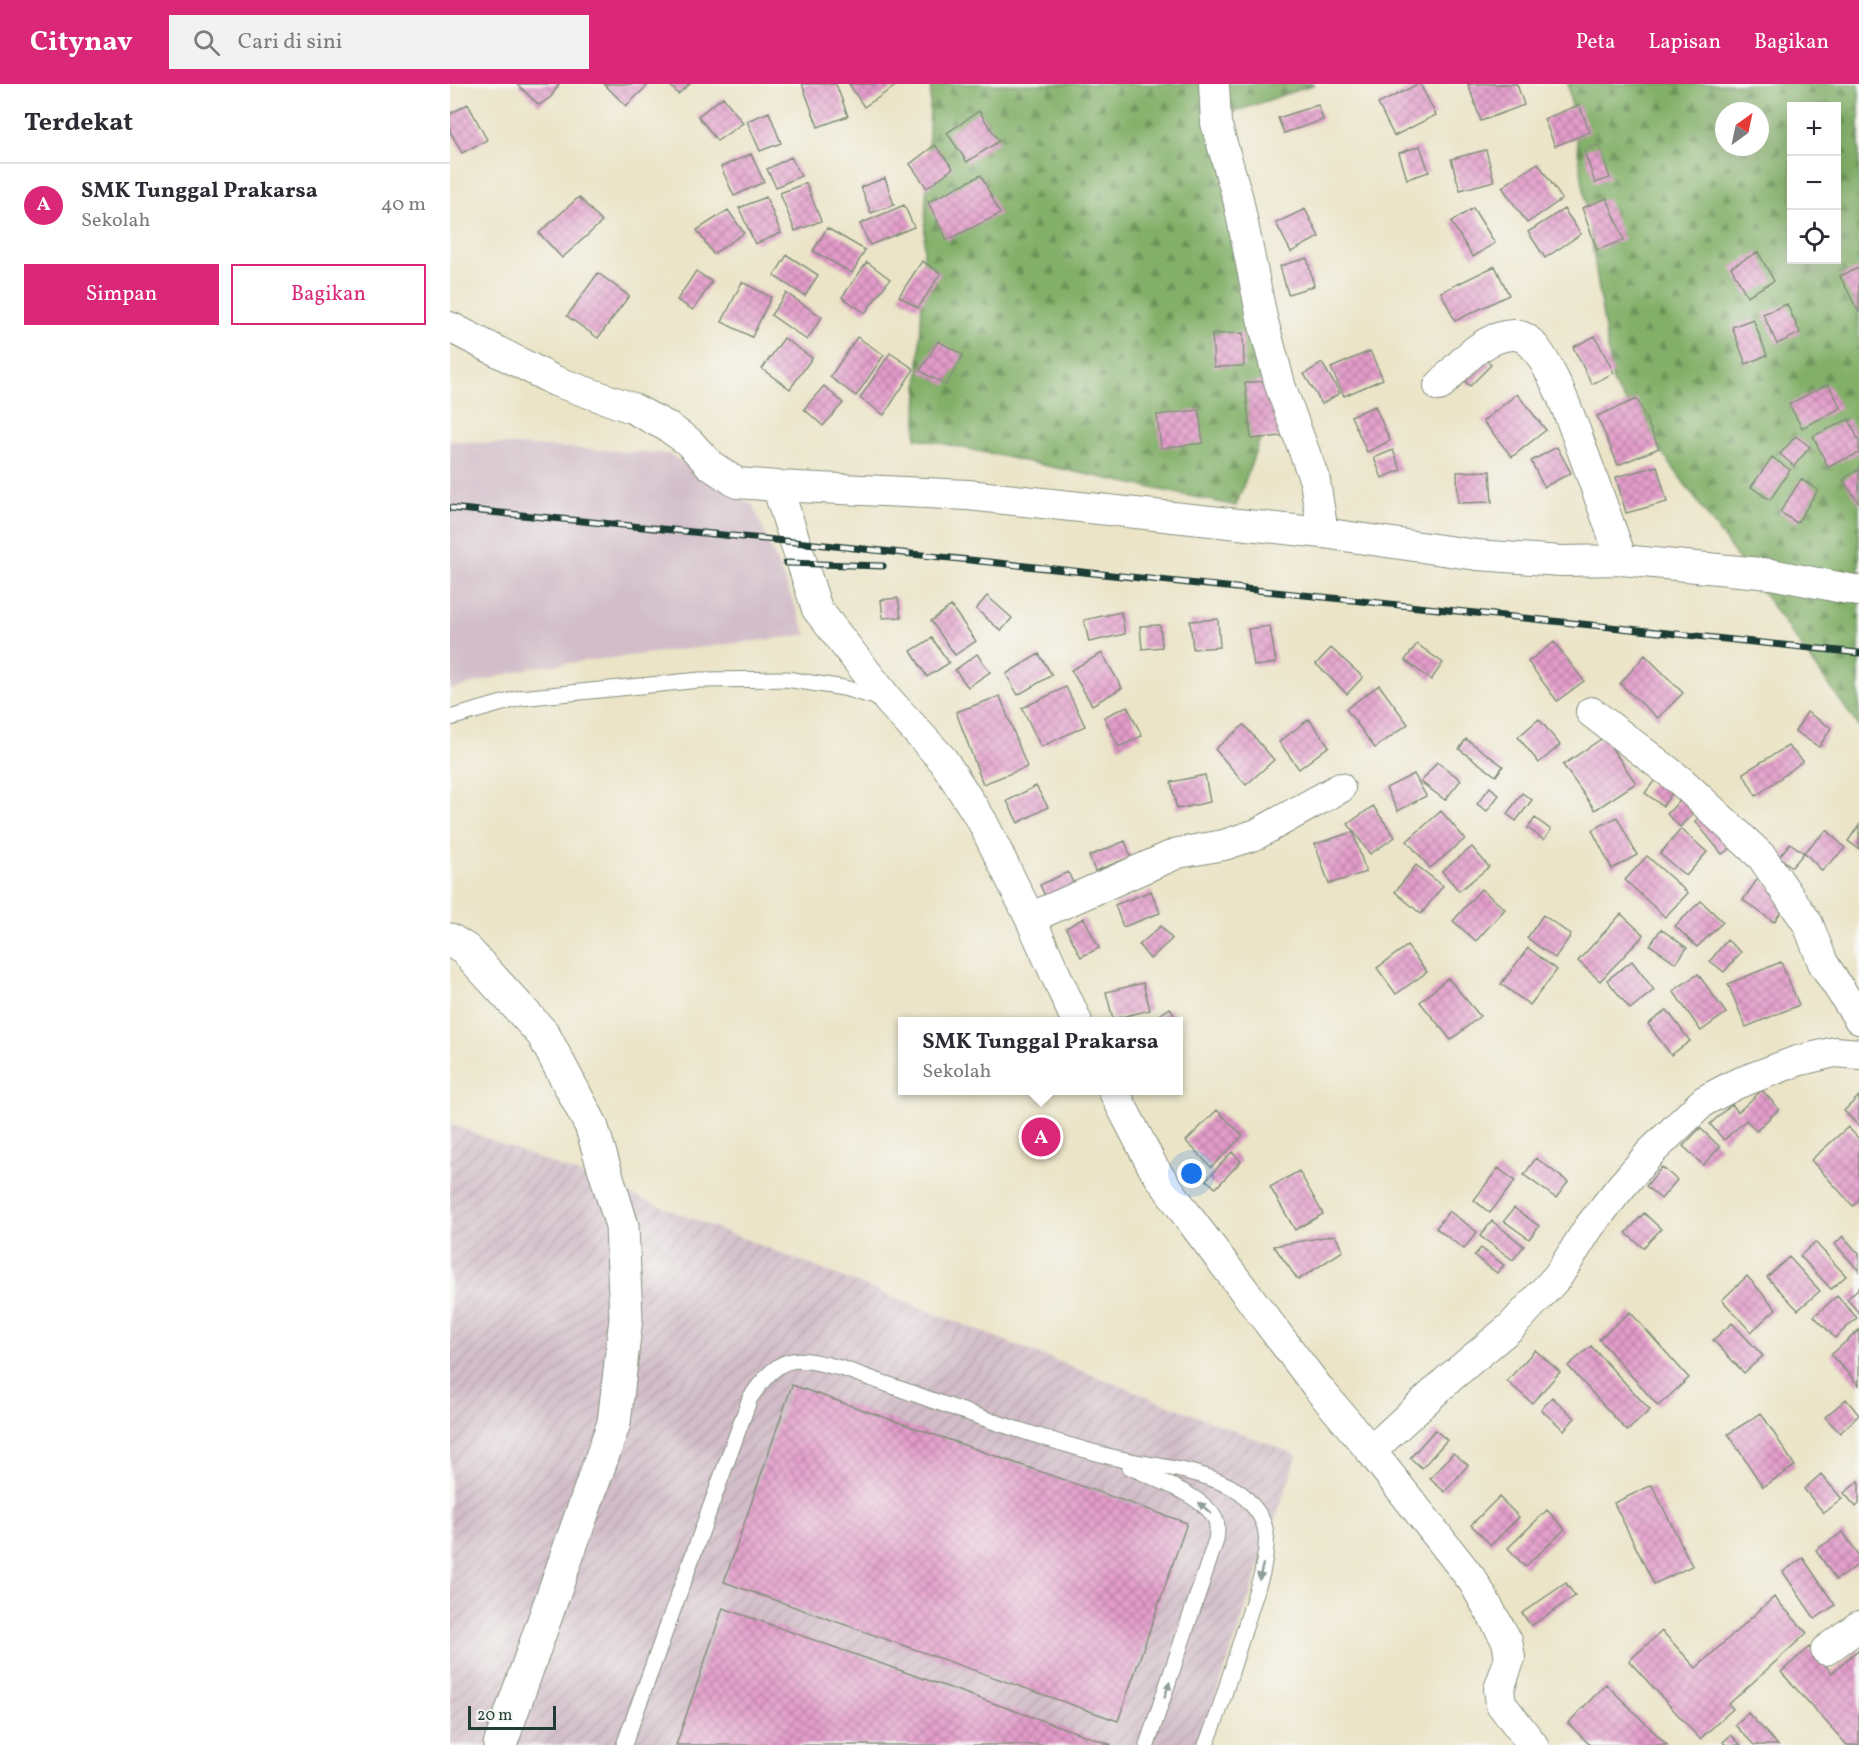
<!DOCTYPE html>
<html lang="id">
<head>
<meta charset="utf-8">
<style>
	body { margin:0; font-family:Vollkorn,serif; background:#f2f2f3; color:#2b2b33 }
	.controls { position:absolute; right:18px; top:18px; display:grid; overflow:hidden; border-radius:0px; box-shadow:0 6px 24px #0002 }
	.controls button { width:54px; height:54px; display:grid; place-items:center; padding:0; border:0; border-bottom:2px solid #e1e1e2; background:#fff; color:#2b2b33; font:30px sans-serif }
	.compass { position:absolute; left:1265px; top:18px; width:54px; height:54px; border-radius:50%; background:#fff; box-shadow:0 6px 24px #0002; rotate:33deg }
	.scale { position:absolute; left:18px; bottom:15px; width:88px; box-sizing:border-box; padding-left:6px; border:3px solid #1f3d34; border-top:0; font-size:16px; line-height:21px; white-space:nowrap; color:#1f3d34; -webkit-text-stroke:4px #f6f6f2; paint-order:stroke }
	.you { position:absolute; left:742px; top:1090px; width:21px; height:21px; margin:-15px; border:4px solid #fff; border-radius:50%; background:#1a73e8; box-shadow:0 0 0 9px #1a73e833 }
	.badge { display:grid; place-items:center; width:39px; height:39px; border-radius:50%; background:#db2777; color:#fff; font-size:20px; font-weight:700 }
	.pin { position:absolute; translate:-50% -50%; border:3px solid #fff; box-shadow:0 2px 6px #0006 }
	.popup { position:absolute; left:448px; top:933px; width:285px; height:78px; box-sizing:border-box; display:grid; place-content:center; border-radius:0px; background:#fff; filter:drop-shadow(0 2px 4px #0005); font-size:20px; white-space:nowrap; color:#7c7c81 }
	.popup b { font-size:22px; color:#2b2b33 }
	.popup::after { content:''; position:absolute; left:50%; top:100%; margin-left:-12px; border:12px solid transparent; border-top-color:#fff }
	.list { margin:0; padding:0; list-style:none }
	h2 { display:flex; justify-content:space-between; align-items:center; height:78px; margin:0; padding:0 24px; font-size:26px }
	h2 small { font-size:20px; font-weight:400; color:#7c7c81 }
	.list li { display:grid; grid-template-columns:39px 1fr auto; gap:18px; align-items:center; box-sizing:border-box; height:84px; padding:0 24px; border-top:2px solid #e1e1e2 }
	.list b { display:block; font-size:22px; white-space:nowrap }
	.list p { margin:0; font-size:20px; white-space:nowrap; color:#7c7c81 }
	.list em { font-size:20px; font-style:normal; color:#7c7c81 }
	.actions { display:flex; gap:12px; padding:18px 24px }
	.actions a { flex:1; padding:14px 0; border:2px solid #db2777; border-radius:0px; text-align:center; font-size:21px; color:#db2777 }
	.actions .main { background:#db2777; color:#fff }
	.icon { flex:none; width:33px; height:33px; fill:none; stroke:currentColor; stroke-width:2; stroke-linecap:round; stroke-linejoin:round }
	.map { position:relative; flex:none; width:1409px; height:1661px; overflow:hidden }
	header { display:flex; align-items:center; gap:36px; box-sizing:border-box; height:84px; padding:0 30px; background:#db2777; color:#fff }
	header strong { font-size:28px }
	nav { display:flex; gap:33px; margin-inline-start:auto; font-size:21px }
	.search { width:420px; height:54px; background:#f2f2f3; display:flex; align-items:center; gap:15px; box-sizing:border-box; padding:0 21px; border-radius:0px; color:#7c7c81; font-size:22px }
	main { display:flex }
	aside { flex:1; background:#fff }
	.map>svg:first-child { display:block }
	.industrial { fill:url(#industrial-furrows) }
	.railway { fill:#d2bdc8 }
	.forest { fill:url(#forest-firs); stroke:#51764e; stroke-width:1.5; fill-rule:evenodd }
	.building { fill:url(#building-cross-hatch) }
	.lines { fill:none; stroke-linecap:round; stroke-linejoin:round }
	.service-casing { stroke:#85907e; stroke-width:17 }
	.minor-casing { stroke:#85907e; stroke-width:32 }
	.tertiary-casing { stroke:#85907e; stroke-width:35 }
	.service { stroke:#fff; stroke-width:15 }
	.minor { stroke:#fff; stroke-width:30 }
	.tertiary { stroke:#fff; stroke-width:33 }
	.rail-casing { stroke:#1f3d34; stroke-width:7 }
	.rail { stroke:#f6f6f2; stroke-width:4.5; stroke-dasharray:14; stroke-linecap:butt }
	.oneway { fill:#8f9e9a }
</style>
</head>
<body>
<header>
<strong>Citynav</strong>
<div class="search"><svg class="icon" aria-label="search" viewBox="0 0 24 24"><circle cx="10" cy="10" r="6"/><path d="M15 15l6 6"/></svg>Cari di sini</div>
<nav><a>Peta</a><a>Lapisan</a><a>Bagikan</a></nav>
</header>
<main>
<aside>
<h2>Terdekat<small></small></h2>
<ul class="list">
<li><span class="badge">A</span><div><b>SMK Tunggal Prakarsa</b><p>Sekolah</p></div><em>40 m</em></li>
</ul>
<div class="actions"><a class="main">Simpan</a><a>Bagikan</a></div>
</aside>
<div class="map">
<svg width="1409" height="1661" viewBox="0 0 1409 1661">
	<defs>
		<pattern id="industrial-furrows" width="10" height="10" patternUnits="userSpaceOnUse" patternTransform="scale(1.5)"><rect width="10" height="10" fill="#d2bdc8"/><path d="M-1 1l2-2M0 10L10 0M9 11l2-2" fill="none" stroke="#b4a3ac"/></pattern>
		<pattern id="forest-firs" width="22" height="20" patternUnits="userSpaceOnUse" patternTransform="scale(1.5)"><rect width="22" height="20" fill="#83b069"/><path d="M5 1l3.5 6h-7zM16 11l3.5 6h-7z" fill="#6b9057"/></pattern>
		<pattern id="building-cross-hatch" width="8" height="8" patternUnits="userSpaceOnUse" patternTransform="scale(1.5)"><rect width="8" height="8" fill="#e49cca"/><path d="M0 0l8 8M0 8l8-8" fill="none" stroke="#b880a5"/></pattern>
	</defs>
	<rect width="100%" height="100%" fill="#f6f6f2"/>
	<filter id="ink" filterUnits="userSpaceOnUse"><feTurbulence type="fractalNoise" baseFrequency=".0167" numOctaves="2"/><feDisplacementMap in="SourceGraphic" scale="12" xChannelSelector="R" yChannelSelector="G"/><feConvolveMatrix kernelMatrix="1 2 1 2 8 2 1 2 1" color-interpolation-filters="sRGB"/></filter>
	<filter id="wash" filterUnits="userSpaceOnUse"><feTurbulence type="fractalNoise" baseFrequency=".008" numOctaves="4" result="noise"/><feDisplacementMap in="SourceGraphic" scale="24" xChannelSelector="R" yChannelSelector="G"/><feGaussianBlur stdDeviation="1.35" result="paint"/><feColorMatrix in="noise" values="0 0 0 0 0 0 0 0 0 0 0 0 0 0 0 0 0 1.4 0 .05"/><feComposite in="paint" operator="in"/></filter>
	<g filter="url(#wash)">
		<rect width="100%" height="100%" fill="#ebe4c7"/>
		<path class="industrial" d="M0 1040 847 1371 750 1661H0Z"/>
		<path class="railway" d="M0 357 219 370 303 421 357 551 84 583 0 606Z"/>
		<path class="forest" d="M481 0H865L778 30 822 322 786 422 466 354Z
			M1118 0H1409V643L1163 300ZM1342 22H1386V176H1342ZM1274 27H1310V63H1274Z"/>
		<g id="blocks">
			<path class="building" d="M67 0H109L101 13 89 21Z
				M154 0H195L197 2 176 22Z
				M219 0H240L228 10Z
				M352 0H386L398 32 368 43Z
				M399 0H447V1L414 23Z
				M968 0H970L986 31 944 52 928 20Z
				M1018 0H1067L1074 21 1031 37Z
				M273 13 293 39 267 57 248 32Z
				M18 20 37 56 12 69 0 47V30Z
				M868 21 873 36 834 49 828 34Z
				M1129 21 1140 48 1105 62 1094 35Z
				M529 27 549 57 517 78 497 49Z
				M319 28 331 59 310 67 297 37Z
				M485 61 503 84 477 104 460 80Z
				M1149 61 1160 94 1145 99 1134 66Z
				M970 62 979 88 957 95 949 69Z
				M1036 66 1044 97 1010 106 1001 75Z
				M301 70 314 98 284 112 271 83Z
				M341 73 351 92 326 103 317 85Z
				M1088 79 1112 115 1077 139 1052 103Z
				M531 91 550 130 497 156 478 118Z
				M435 94 444 121 421 129 411 103Z
				M356 99 371 137 345 147 330 109Z
				M129 113 152 138 112 174 89 149Z
				M316 113 331 149 305 160 289 124Z
				M1157 114 1174 156 1147 166 1132 124Z
				M454 121 464 143 420 161 410 140Z
				M1023 124 1045 159 1023 173 1001 138Z
				M855 125 869 153 841 168 826 139Z
				M1114 125 1131 150 1095 174 1078 148Z
				M278 126 294 149 263 170 247 146Z
				M377 144 415 166 402 189 363 167Z
				M1308 168 1324 197 1297 212 1281 183Z
				M337 171 368 191 355 212 324 192Z
				M857 174 864 202 838 210 830 182Z
				M472 177 491 189 468 224 449 212Z
				M417 178 440 195 415 229 392 213Z
				M1045 182 1059 211 1005 237 991 208Z
				M1408 184 1409 186V229L1390 192Z
				M246 187 262 198 243 226 227 216Z
				M148 189 179 212 148 254 117 232Z
				M292 198 321 213 302 253 272 238Z
				M336 209 372 233 357 256 321 231Z
				M1337 220 1350 249 1327 260 1313 230Z
				M1303 235 1317 271 1296 280 1282 243Z
				M793 249 794 282 764 283 762 250Z
				M1145 252 1164 289 1142 300 1123 263Z
				M407 253 434 271 406 312 380 293Z
				M334 254 362 274 340 305 312 285Z
				M488 257 513 271 496 301 470 287Z
				M920 267 933 295 894 312 881 284Z
				M440 269 464 285 434 331 410 314Z
				M1030 270 1041 281 1020 302 1009 291Z
				M872 279 890 309 872 320 854 290Z
				M826 296 832 352 801 355 795 299Z
				M1378 300 1391 324 1352 344 1339 320Z
				M374 302 393 319 373 342 354 325Z
				M1067 310 1096 346 1062 373 1033 337Z
				M1187 315 1209 364 1168 381 1147 332Z
				M925 322 940 357 917 368 901 332Z
				M749 326 753 359 711 364 707 331Z
				M1399 335 1409 358V369L1378 383 1363 352Z
				M1346 352 1360 363 1344 382 1330 370Z
				M1107 363 1121 389 1094 403 1081 377Z
				M943 366 951 386 932 394 924 374Z
				M1322 373 1340 386 1320 416 1301 403Z
				M1207 382 1217 418 1176 429 1166 393Z
				M1409 385V419L1393 396Z
				M1040 387 1042 418 1008 419 1007 388Z
				M1351 395 1368 406 1347 439 1330 428Z
				M537 512 562 534 551 547 526 525Z
				M448 514 451 533 433 534 431 516Z
				M501 522 526 557 505 571 481 537Z
				M671 528 675 550 639 558 634 536Z
				M768 535 770 563 743 565 740 537Z
				M710 541 712 563 692 565 690 542Z
				M820 542 826 579 804 582 798 545Z
				M482 554 499 579 477 593 461 567Z
				M1104 558 1134 597 1107 617 1078 578Z
				M967 560 993 579 981 596 955 576Z
				M881 564 913 593 897 610 866 580Z
				M652 569 672 604 642 621 621 586Z
				M527 570 540 588 518 603 505 586Z
				M589 570 602 591 568 611 556 590Z
				M1195 571 1233 609 1208 634 1170 600Z
				M929 601 958 640 925 664 896 625Z
				M616 603 635 642 591 663 572 624Z
				M550 612 577 683 533 700 506 628Z
				M677 622 692 652 669 663 654 633Z
				M1357 628 1381 644 1369 663 1345 647Z
				M859 635 879 662 849 685 829 658Z
				M1089 635 1110 661 1089 679 1068 653Z
				M794 641 824 676 796 701 765 665Z
				M1154 653 1186 699 1145 726 1113 681Z
				M1016 655 1053 682 1046 692 1009 665Z
				M1338 662 1353 677 1306 712 1293 689Z
				M987 678 1011 696 995 716 971 698Z
				M1211 688 1228 700 1213 722 1195 709Z
				M964 690 976 712 948 727 936 704Z
				M755 691 760 718 727 725 721 698Z
				M586 702 598 723 568 739 557 717Z
				M1040 703 1049 711 1037 727 1027 720Z
				M1072 709 1082 716 1066 737 1057 730Z
				M1235 711 1249 723 1230 743 1217 730Z
				M923 722 945 753 920 770 898 740Z
				M991 727 1015 755 980 784 957 757Z
				M1257 728 1284 762 1272 770 1245 737Z
				M1167 733 1187 771 1162 785 1142 746Z
				M1085 734 1101 746 1094 756 1078 744Z
				M1409 741V765L1398 757Z
				M1231 745 1257 768 1236 792 1210 770Z
				M1377 746 1395 764 1372 787 1354 768Z
				M903 748 916 788 879 800 865 760Z
				M675 757 681 773 645 787 639 772Z
				M1340 759 1354 769 1342 783 1329 773Z
				M1022 763 1039 783 1009 807 992 787Z
				M1197 772 1238 809 1215 833 1175 796Z
				M966 781 993 802 971 830 945 808Z
				M618 788 626 805 598 818 590 801Z
				M1308 794 1340 815 1324 838 1293 816Z
				M1031 805 1055 825 1026 857 1003 837Z
				M701 807 710 829 673 843 665 821Z
				M1251 817 1273 838 1247 863 1225 842Z
				M1171 830 1194 851 1150 897 1128 877Z
				M1093 831 1121 851 1105 874 1077 854Z
				M634 834 649 864 631 873 616 844Z
				M711 842 722 855 700 875 689 861Z
				M1211 845 1237 864 1226 879 1200 861Z
				M1277 856 1291 868 1274 888 1260 877Z
				M957 862 977 888 946 910 927 884Z
				M1078 864 1107 886 1080 921 1051 900Z
				M1182 877 1204 906 1180 925 1157 896Z
				M1331 878 1349 921 1296 943 1278 900Z
				M1248 890 1276 929 1251 947 1223 907Z
				M998 894 1030 932 1001 956 970 918Z
				M693 899 700 926 663 935 656 908Z
				M720 924 728 938H698Z
				M1217 926 1240 957 1221 971 1198 940Z
				M1312 1006 1329 1025 1306 1047 1296 1036 1274 1056 1260 1040 1282 1020 1288 1028Z
				M1409 1012V1042L1394 1027Z
				M767 1026 793 1052 761 1083 736 1057Z
				M1398 1043 1409 1055V1116L1403 1122 1361 1076Z
				M1250 1044 1270 1063 1253 1081 1233 1062Z
				M782 1068 791 1077 766 1104 756 1096Z
				M1086 1074 1118 1098 1106 1114 1074 1091Z
				M1212 1083 1227 1096 1211 1115 1196 1102Z
				M1048 1084 1065 1097 1040 1129 1024 1116Z
				M849 1087 873 1130 845 1146 820 1103Z
				M1064 1124 1089 1142 1079 1155 1054 1137Z
				M999 1127 1027 1148 1014 1165 986 1144Z
				M1194 1129 1211 1145 1193 1164 1176 1149Z
				M1042 1137 1074 1162 1063 1176 1030 1152Z
				M885 1151 893 1167 848 1196 824 1162Z
				M1393 1152 1409 1170V1187L1385 1160Z
				M1365 1158 1396 1192 1381 1205 1350 1172Z
				M1031 1164 1054 1181 1047 1189 1024 1172Z
				M1339 1173 1370 1207 1348 1226 1317 1193Z
				M1297 1192 1326 1225 1301 1248 1272 1216Z
				M1409 1204V1229L1397 1215Z
				M1387 1212 1407 1234 1385 1254 1364 1232Z
				M1180 1228 1239 1294 1208 1322 1149 1255Z
				M1282 1239 1313 1272 1294 1289 1263 1256Z
				M1409 1246V1301L1381 1271Z
				M1141 1262 1200 1326 1177 1347 1118 1282Z
				M1085 1266 1110 1288 1082 1319 1057 1297Z
				M342 1301 737 1439 668 1637 274 1498Z
				M1102 1313 1125 1334 1114 1346 1091 1326Z
				M1396 1315 1409 1331 1390 1349 1375 1333Z
				M1311 1329 1345 1382 1313 1403 1278 1350Z
				M985 1346 997 1356 972 1384 960 1374Z
				M1003 1369 1018 1381 995 1408 980 1395Z
				M1371 1390 1392 1415 1374 1429 1354 1405Z
				M1409 1397V1420L1406 1423 1394 1409Z
				M1202 1401 1242 1482 1204 1500 1164 1419Z
				M1049 1413 1069 1433 1041 1461 1021 1441Z
				M1097 1426 1115 1445 1075 1483 1058 1464Z
				M1393 1448 1409 1472V1480L1386 1496 1366 1466Z
				M1353 1474 1385 1521 1365 1535 1333 1488Z
				M1116 1499 1125 1512 1081 1542 1072 1529Z
				M1324 1513 1357 1549 1279 1620 1283 1625 1250 1655 1179 1577 1212 1547 1246 1584Z
				M273 1524 662 1661H226Z
				M1359 1563 1382 1589 1409 1565V1661H1397L1331 1588Z
				M1156 1600 1217 1661H1140L1118 1639Z
				M1298 1629 1328 1661H1304L1285 1641Z
				M1281 1651 1291 1661H1276L1273 1658Z"/>
		</g>
	</g>
	<g filter="url(#ink)">
		<use href="#blocks" fill-opacity="0" stroke="#85907e" stroke-width="1.5"/>
		<g class="lines">
			<g class="service-casing">
				<path id="service" d="M0 634 70 614 250 596 336 595 394 604 432 615
					M680 1383C703 1394 757 1413 766 1437 768 1443 767 1450 766 1456L697 1661
					M174 1661 300 1314C332 1268 342 1272 394 1285 480 1315 566 1348 654 1371 696 1383 752 1383 789 1408 794 1411 798 1417 802 1421 822 1443 817 1462 812 1489L768 1630 756 1661"/>
			</g>
			<g class="minor-casing">
				<path id="minor" d="M764 0 766 39 788 115 812 234 831 304 865 397 873 449
					M0 243 105 297 182 324 218 343 239 358 260 381 287 399 327 402 367 525 439 617 493 676 532 737 580 834 627 938
					M989 302C1009 282 1032 252 1063 251 1080 250 1093 274 1100 288 1114 313 1123 341 1133 368 1146 404 1159 440 1172 476
					M327 402 518 411 873 449 1027 471 1111 477 1172 476 1321 490 1409 507
					M1141 628 1232 698 1312 773 1358 840 1373 879 1409 935
					M580 834 728 769 774 761 807 750 890 704
					M663 1006 703 1083 739 1134 869 1305 921 1367 1023 1497 1057 1557 1060 1574 1049 1605 1051 1620 1083 1661
					M921 1367 1002 1292 1061 1243 1108 1192 1139 1143 1170 1104 1201 1068 1254 1017 1286 1000 1347 977 1385 968 1409 970
					M1376 1566 1409 1542"/>
			</g>
			<g class="tertiary-casing">
				<path id="tertiary" d="M0 856 16 866 93 950 141 1041 172 1142 176 1234 164 1339 50 1661"/>
			</g>
			<use href="#service" class="service"/>
			<use href="#minor" class="minor"/>
			<use href="#tertiary" class="tertiary"/>
			<g class="rail-casing">
				<path id="rail" d="M0 424 385 462 1409 569
					M336 479 433 482"/>
			</g>
			<use href="#rail" class="rail"/>
		</g>
		<defs><path id="oneway-solid" d="M-6-.8H1V-3.2L6.5 0L1 3.2V.8H-6Z" transform="scale(1.5)"/></defs>
		<g class="oneway">
			<use href="#oneway-solid" transform="translate(755 1424) rotate(-138)"/>
			<use href="#oneway-solid" transform="translate(811 1488) rotate(104)"/>
			<use href="#oneway-solid" transform="translate(717 1606) rotate(-71)"/>
		</g>
	</g>
</svg>
<div class="controls">
<button>+</button>
<button>−</button>
<button><svg class="icon" aria-label="locate" viewBox="0 0 24 24"><circle cx="12" cy="12" r="6"/><path d="M12 2v4M12 18v4M2 12h4M18 12h4"/></svg></button>
</div>
<svg class="compass" viewBox="-18 -18 36 36"><path d="M0-13l5 13h-10z" fill="#e53935"/><path d="M0 13l5-13h-10z" fill="#7c7c81"/></svg>
<div class="scale">20 m</div>
<div class="you"></div>
<div class="pin badge" style="left:591px;top:1053px">A</div>
<div class="popup"><b>SMK Tunggal Prakarsa</b>Sekolah</div>
</div>
</main>
</body>
</html>
